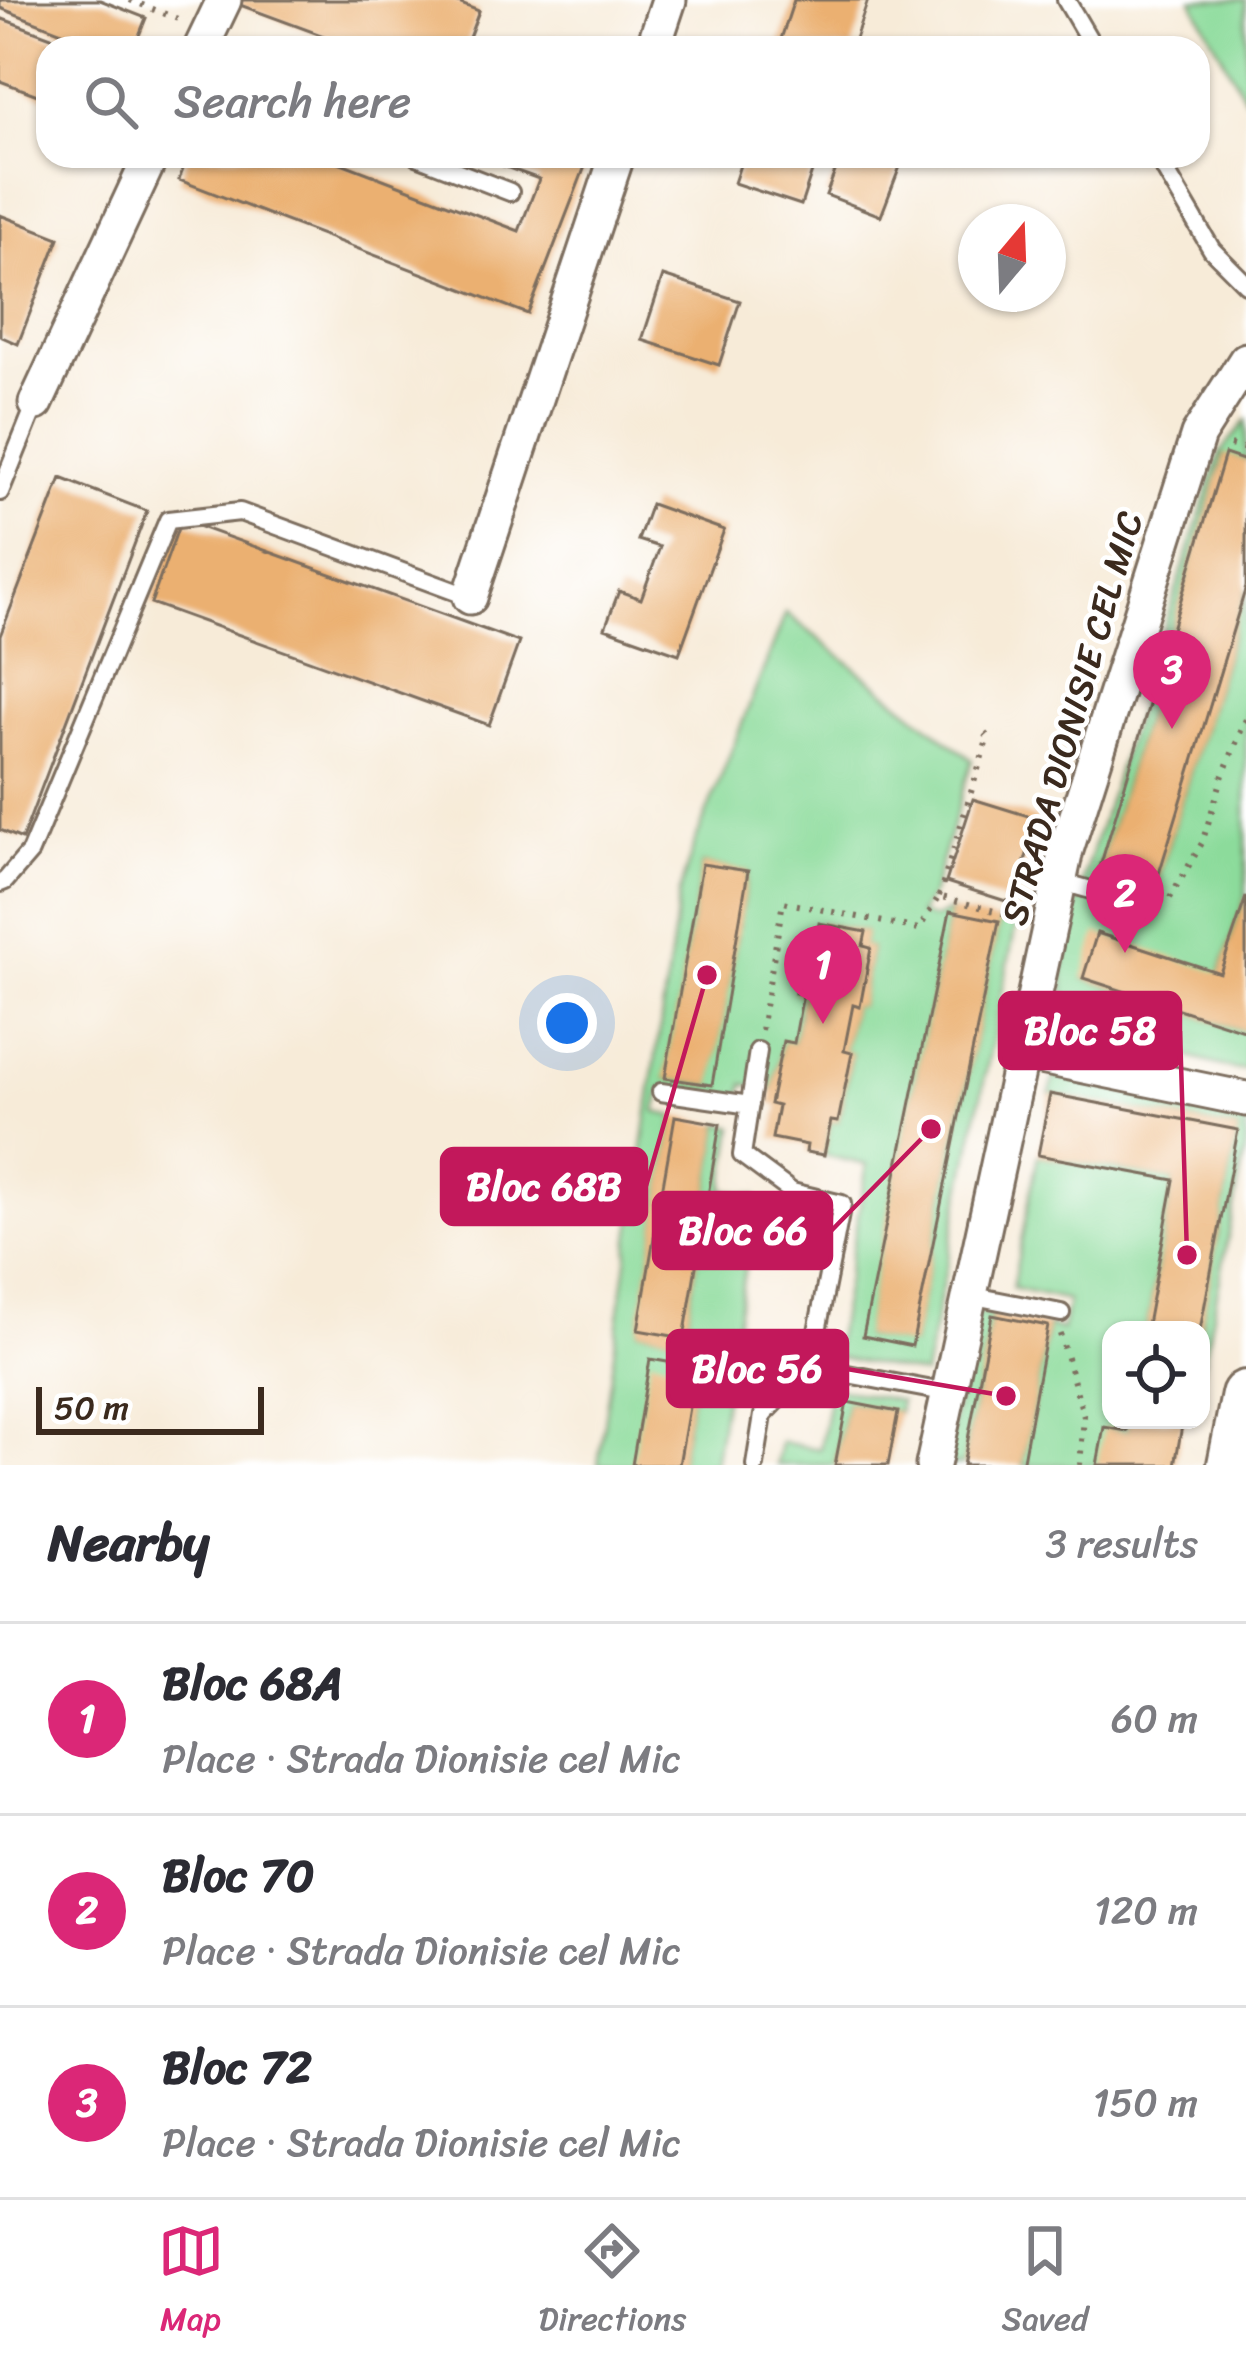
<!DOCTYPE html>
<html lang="en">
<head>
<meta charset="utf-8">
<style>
	body { margin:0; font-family:Sriracha,sans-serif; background:#f7f7f7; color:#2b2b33 }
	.controls { position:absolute; right:36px; bottom:36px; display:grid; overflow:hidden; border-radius:24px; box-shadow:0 3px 9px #0004 }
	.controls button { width:108px; height:108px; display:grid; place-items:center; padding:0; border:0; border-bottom:3px solid #e1e1e2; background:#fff; color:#2b2b33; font:60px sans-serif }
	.compass { position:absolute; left:958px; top:204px; width:108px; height:108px; border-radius:50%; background:#fff; box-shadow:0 3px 9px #0004; rotate:19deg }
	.scale { position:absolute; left:36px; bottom:30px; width:228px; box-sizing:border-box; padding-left:12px; border:6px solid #3b2a1e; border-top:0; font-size:33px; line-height:42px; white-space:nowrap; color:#3b2a1e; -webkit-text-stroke:9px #fff; paint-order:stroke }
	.you { position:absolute; left:567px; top:1023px; width:42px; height:42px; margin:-30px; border:9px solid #fff; border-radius:50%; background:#1a73e8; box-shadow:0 0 0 18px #1a73e833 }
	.badge { display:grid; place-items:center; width:78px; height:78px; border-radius:50%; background:#db2777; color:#fff; font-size:39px; font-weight:700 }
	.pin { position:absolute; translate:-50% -99px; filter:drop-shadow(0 3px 6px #0008) }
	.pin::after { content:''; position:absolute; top:63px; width:42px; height:36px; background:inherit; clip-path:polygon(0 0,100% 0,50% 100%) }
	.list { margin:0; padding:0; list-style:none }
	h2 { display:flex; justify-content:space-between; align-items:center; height:156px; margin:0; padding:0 48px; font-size:51px }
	h2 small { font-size:39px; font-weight:400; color:#7c7c81 }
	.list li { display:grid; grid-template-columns:78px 1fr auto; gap:36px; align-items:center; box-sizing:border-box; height:192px; padding:0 48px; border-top:3px solid #e1e1e2 }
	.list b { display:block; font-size:45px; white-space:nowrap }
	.list p { margin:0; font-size:39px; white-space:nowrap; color:#7c7c81 }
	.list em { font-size:39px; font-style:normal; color:#7c7c81 }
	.icon { flex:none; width:66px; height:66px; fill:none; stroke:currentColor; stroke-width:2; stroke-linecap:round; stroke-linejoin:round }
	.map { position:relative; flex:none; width:1246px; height:1465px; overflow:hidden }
	.search { position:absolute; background:#fff; box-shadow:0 3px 9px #0004; left:36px; right:36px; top:36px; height:132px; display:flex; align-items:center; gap:30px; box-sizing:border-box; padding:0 42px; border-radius:36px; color:#7c7c81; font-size:45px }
	.sheet { height:732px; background:#fff }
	nav { display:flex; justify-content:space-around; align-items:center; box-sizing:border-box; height:168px; border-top:3px solid #e1e1e2; background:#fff; font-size:33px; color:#7c7c81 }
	nav a { display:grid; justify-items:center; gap:6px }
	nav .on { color:#db2777 }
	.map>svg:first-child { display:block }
	.green { fill:#8cdb9b; stroke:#64825c; stroke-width:3; fill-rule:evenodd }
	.building { fill:#ebb071 }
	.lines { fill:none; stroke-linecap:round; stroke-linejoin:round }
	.lane-casing { stroke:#7d6e5f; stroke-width:22 }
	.street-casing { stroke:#7d6e5f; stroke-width:39 }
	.secondary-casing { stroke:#7d6e5f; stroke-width:54 }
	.path { stroke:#7d6e5f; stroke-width:6; stroke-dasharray:3 9; stroke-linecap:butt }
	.lane { stroke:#fff; stroke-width:16 }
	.street { stroke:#fff; stroke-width:33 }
	.secondary { stroke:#fff; stroke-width:48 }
	.labels { text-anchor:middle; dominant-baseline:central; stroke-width:9; stroke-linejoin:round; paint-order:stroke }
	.street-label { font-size:36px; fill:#3b2a1e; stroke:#fff }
	.leader { fill:none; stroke:#c2185b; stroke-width:4.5 }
	.callout-dot { fill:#c2185b; stroke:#fff; stroke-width:4.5 }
	.callout { fill:#c2185b; stroke:#c2185b; stroke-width:4.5 }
	.callout-label { font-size:39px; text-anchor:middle; font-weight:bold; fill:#fff }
</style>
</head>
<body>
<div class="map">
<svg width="1246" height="1465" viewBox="0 0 1246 1465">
	<rect width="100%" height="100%" fill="#fff"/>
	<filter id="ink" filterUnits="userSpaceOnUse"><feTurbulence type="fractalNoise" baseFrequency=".00833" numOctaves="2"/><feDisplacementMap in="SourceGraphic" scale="24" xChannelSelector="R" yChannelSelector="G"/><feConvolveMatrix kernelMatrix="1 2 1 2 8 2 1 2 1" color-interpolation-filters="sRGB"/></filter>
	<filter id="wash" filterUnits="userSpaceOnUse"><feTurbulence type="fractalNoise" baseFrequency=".004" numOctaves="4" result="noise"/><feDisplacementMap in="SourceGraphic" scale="48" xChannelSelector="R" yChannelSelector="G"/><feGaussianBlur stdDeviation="2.7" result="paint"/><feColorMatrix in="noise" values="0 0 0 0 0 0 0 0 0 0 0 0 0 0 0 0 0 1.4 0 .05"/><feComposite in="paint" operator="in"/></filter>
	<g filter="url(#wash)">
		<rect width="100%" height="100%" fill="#f7ebd8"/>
		<path class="green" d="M1192 0H1246V100Z
			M1246 421V461L1224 455 1099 869 1156 886 1246 588V894L1220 973 1083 978 1246 1031V1069L1237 1070 1196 1059 1095 1025 1072 1014 1065 998 1063 971 1084 876 1220 453Z
			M786 613 972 760 932 893 919 914 933 919 950 911 864 1336 912 1345 999 921 1016 925 924 1375 833 1356 867 1165 824 1155 831 1121 838 1122 852 1054 844 1051 853 1005 860 1006 871 949 863 946 865 932 820 923 816 939 805 938 795 992 803 994 794 1043 783 1042 773 1090 744 1084 740 1100 662 1088 656 1112 675 1116 639 1330 684 1337 720 1124 734 1127 724 1189 756 1196 714 1465H679L696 1368 632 1465H598L679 893 694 845ZM702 864 748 872 711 1085 666 1078Z
			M1054 1076 1246 1120V1146L1201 1375 1200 1330 1238 1130 1050 1094Z
			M1038 1155 1174 1180 1146 1330H1111V1420H1129L1127 1431 1097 1465H1022L1048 1326 1062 1330 1068 1301 1012 1288Z
			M974 1313 992 1315 963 1465H945Z
			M831 1387 900 1401 898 1412 847 1402 835 1465H776L780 1442 820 1449Z"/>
		<g id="blocks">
			<path class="building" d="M0 0H100L146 18 134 48H103L0 8Z
				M241 0H451L479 11 465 48H356L240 5Z
				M794 0H868L852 48H778Z
				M0 18 81 48H48V99L0 81Z
				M188 156H323L519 231 539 179 475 156H589L528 314 179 180Z
				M743 156H817L801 205 734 183Z
				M841 156H904L881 216 826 195Z
				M0 215 59 238 18 344 0 336Z
				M663 276 740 301 719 365 642 340Z
				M1225 454 1246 461V587L1155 887 1099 870Z
				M61 478 147 511 22 839 0 830V636Z
				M651 504 724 530 679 654 605 628 619 591 641 599 660 547 638 540Z
				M181 520 519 642 489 725 151 603Z
				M973 799 1038 819 1012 903 946 882Z
				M702 864 748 871 712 1085 665 1078Z
				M1246 897V1031L1083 978 1097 933 1220 973Z
				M950 911 999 921 912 1346 863 1336Z
				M819 923 866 932 863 946 871 948 860 1007 853 1005 844 1051 852 1053 838 1122 831 1121 824 1155 806 1152 807 1145 772 1138 778 1106 770 1104 783 1041 794 1043 803 994 795 993 805 937 816 939Z
				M1050 1094 1238 1130 1200 1330H1146L1174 1180 1038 1155Z
				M675 1116 720 1124 684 1338 638 1330Z
				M992 1315 1048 1326 1022 1465H963Z
				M650 1359 696 1367 679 1465H632Z
				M847 1402 898 1412 888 1465H835Z
				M1129 1420H1183L1175 1465H1097L1104 1427 1127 1431Z"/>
		</g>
	</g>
	<g filter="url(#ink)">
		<use href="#blocks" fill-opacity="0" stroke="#7d6e5f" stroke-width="3"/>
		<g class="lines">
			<g class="lane-casing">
				<path id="lane" d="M1066 0 1094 48
					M417 156 510 192
					M1157 156 1212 250 1246 284
					M0 492 36 403
					M1059 881 1151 907
					M0 883 5 881 30 852 168 520 240 512 470 597
					M661 1092 750 1105
					M969 1295 1061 1313
					M810 1367 949 1393
					M755 1465 763 1415 810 1367 842 1204 792 1192 742 1155 758 1051"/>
			</g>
			<g class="street-casing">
				<path id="street" d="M201 48 224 0
					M653 48 669 0
					M36 403 151 156
					M470 597 617 156
					M1021 1053 1246 1099
					M933 1465 1066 850 1198 435 1246 360"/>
			</g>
			<g class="secondary-casing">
				<path id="secondary" d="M1232 1465 1246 1395"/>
			</g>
			<path class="path" d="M130 0 183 21
				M1230 445 1246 449
				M939 896 988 737 979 727
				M1170 898 1202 843 1223 775 1246 719
				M761 1030 783 902 919 929 939 896 1024 919
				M1060 1334 1084 1417 1080 1465"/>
			<use href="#lane" class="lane"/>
			<use href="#street" class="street"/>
			<use href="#secondary" class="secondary"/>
		</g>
	</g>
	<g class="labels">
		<g class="street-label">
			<text transform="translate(1072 718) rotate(-74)">STRADA DIONISIE CEL MIC</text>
		</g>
	</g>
	<path class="leader" d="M1187 1255L1180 1031M707 975L646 1186M931 1129L831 1231M1006 1396L847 1369"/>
	<g class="callout-dot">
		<circle cx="1187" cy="1255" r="12"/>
		<circle cx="707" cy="975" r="12"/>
		<circle cx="931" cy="1129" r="12"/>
		<circle cx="1006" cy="1396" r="12"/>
	</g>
	<g class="callout">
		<rect x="1000" y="993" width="180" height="75" rx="12"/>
		<rect x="442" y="1149" width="204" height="75" rx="12"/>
		<rect x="654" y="1193" width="177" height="75" rx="12"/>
		<rect x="668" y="1331" width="179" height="75" rx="12"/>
	</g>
	<g class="callout-label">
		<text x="1090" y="1044">Bloc 58</text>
		<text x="544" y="1200">Bloc 68B</text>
		<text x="743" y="1244">Bloc 66</text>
		<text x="757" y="1382">Bloc 56</text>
	</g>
</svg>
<div class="controls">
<button><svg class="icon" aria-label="locate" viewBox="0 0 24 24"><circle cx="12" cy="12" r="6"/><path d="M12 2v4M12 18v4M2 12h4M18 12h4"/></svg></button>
</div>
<svg class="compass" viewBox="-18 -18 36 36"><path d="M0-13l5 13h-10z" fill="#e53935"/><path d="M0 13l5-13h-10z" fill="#7c7c81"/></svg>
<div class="scale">50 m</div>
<div class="you"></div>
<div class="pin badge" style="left:823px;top:1024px">1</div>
<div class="pin badge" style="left:1125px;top:953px">2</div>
<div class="pin badge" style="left:1172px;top:729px">3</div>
<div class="search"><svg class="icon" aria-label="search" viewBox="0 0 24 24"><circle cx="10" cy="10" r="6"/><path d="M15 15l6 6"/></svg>Search here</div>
</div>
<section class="sheet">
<h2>Nearby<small>3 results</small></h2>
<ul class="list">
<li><span class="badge">1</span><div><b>Bloc 68A</b><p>Place · Strada Dionisie cel Mic</p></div><em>60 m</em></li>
<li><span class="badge">2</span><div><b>Bloc 70</b><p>Place · Strada Dionisie cel Mic</p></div><em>120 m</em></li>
<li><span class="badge">3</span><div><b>Bloc 72</b><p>Place · Strada Dionisie cel Mic</p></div><em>150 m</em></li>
</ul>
</section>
<nav>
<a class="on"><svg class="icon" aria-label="map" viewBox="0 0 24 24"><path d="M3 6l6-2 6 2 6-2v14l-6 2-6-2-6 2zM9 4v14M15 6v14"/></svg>Map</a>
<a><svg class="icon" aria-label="directions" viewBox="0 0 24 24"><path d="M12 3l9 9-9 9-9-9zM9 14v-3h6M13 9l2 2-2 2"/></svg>Directions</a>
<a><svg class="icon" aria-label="saved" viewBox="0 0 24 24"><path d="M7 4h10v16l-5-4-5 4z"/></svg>Saved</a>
</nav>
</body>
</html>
